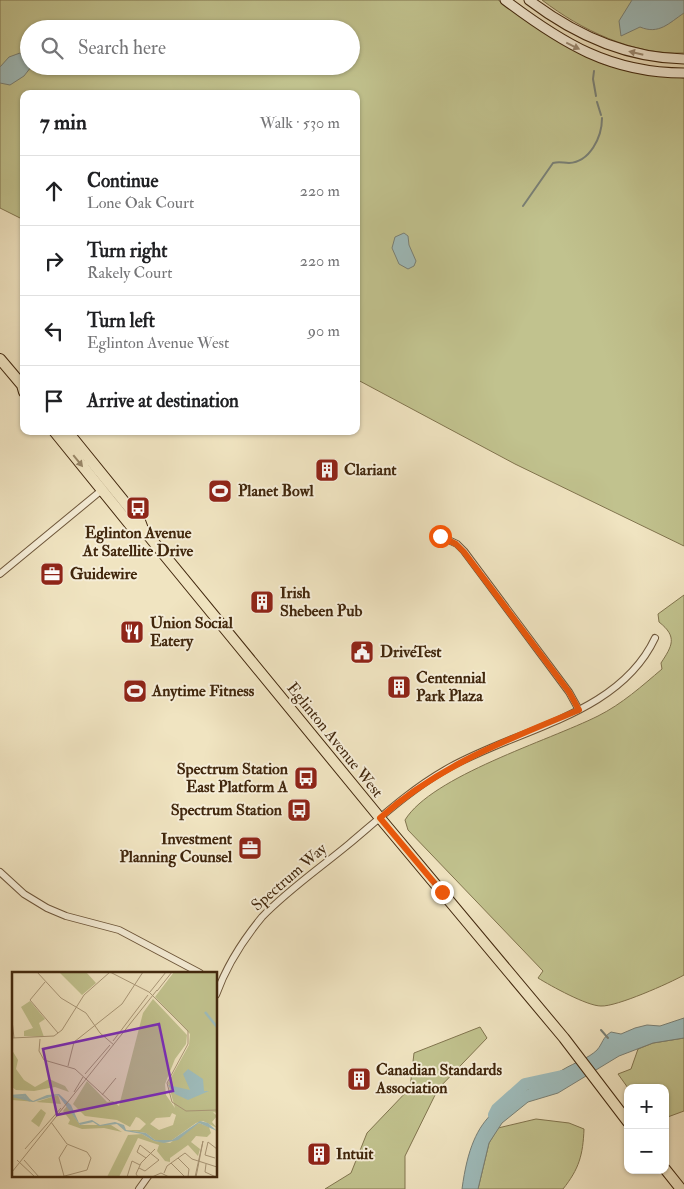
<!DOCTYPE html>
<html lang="en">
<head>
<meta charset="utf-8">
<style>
	body { margin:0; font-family:"IM FELL Double Pica",serif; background:#f2f2f2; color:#202124 }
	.controls { position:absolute; right:15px; bottom:15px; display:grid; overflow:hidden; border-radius:10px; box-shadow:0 1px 4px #0004 }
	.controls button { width:45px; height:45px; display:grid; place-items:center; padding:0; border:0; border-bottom:1px solid #e0e0e0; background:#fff; color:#202124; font:25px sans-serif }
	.stop { position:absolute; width:15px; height:15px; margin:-11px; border:4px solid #ea580c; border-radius:50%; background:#fff }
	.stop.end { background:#ea580c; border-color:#fff; box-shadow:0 1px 5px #0008 }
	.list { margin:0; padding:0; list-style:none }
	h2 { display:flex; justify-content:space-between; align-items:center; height:65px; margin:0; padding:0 20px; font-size:21px }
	h2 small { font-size:16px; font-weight:400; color:#757577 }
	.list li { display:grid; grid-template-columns:32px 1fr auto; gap:15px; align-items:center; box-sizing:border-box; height:70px; padding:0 20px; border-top:1px solid #e0e0e0 }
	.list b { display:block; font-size:19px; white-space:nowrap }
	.list p { margin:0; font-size:16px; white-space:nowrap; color:#757577 }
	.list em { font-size:16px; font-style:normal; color:#757577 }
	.icon { flex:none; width:28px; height:28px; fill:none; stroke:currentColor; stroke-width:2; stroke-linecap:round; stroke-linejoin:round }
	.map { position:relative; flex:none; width:684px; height:1189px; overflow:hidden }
	.search { position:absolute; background:#fff; box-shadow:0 1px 4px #0004; left:20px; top:20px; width:340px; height:55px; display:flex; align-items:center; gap:12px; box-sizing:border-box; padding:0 18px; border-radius:28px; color:#757577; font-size:19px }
	.panel { position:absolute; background:#fff; box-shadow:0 1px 4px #0004; left:20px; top:90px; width:340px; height:345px; border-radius:10px }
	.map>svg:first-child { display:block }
	.green { fill:#c1c28e; stroke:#81744e; fill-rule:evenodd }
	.water { fill:#9ebcbc; stroke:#798076 }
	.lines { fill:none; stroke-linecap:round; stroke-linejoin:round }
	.stream { stroke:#798076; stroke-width:2 }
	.river { stroke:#9ebcbc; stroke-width:12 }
	.street-casing { stroke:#6d563a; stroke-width:8 }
	.secondary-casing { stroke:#41270d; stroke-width:11 }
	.primary-casing { stroke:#41270d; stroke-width:12 }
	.street { stroke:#f5edd7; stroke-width:6 }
	.secondary { stroke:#f5edd7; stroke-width:9 }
	.primary { stroke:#f0e4c1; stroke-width:10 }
	.oneway { fill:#9b8a72 }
	.oneway2 { fill:#988667 }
	.route { stroke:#ea580c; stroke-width:6 }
	.labels { text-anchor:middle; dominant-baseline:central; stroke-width:4; stroke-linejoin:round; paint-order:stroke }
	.poi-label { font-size:16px; font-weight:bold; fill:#41270d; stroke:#f5edd7; text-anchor:start }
	.street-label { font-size:16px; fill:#41270d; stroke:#f5edd7 }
	.inset-river { fill:none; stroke:#9ebcbc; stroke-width:2.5 }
	.inset-road { fill:none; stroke:#aa9879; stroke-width:1 }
	.view { fill:#7b2cbf; fill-opacity:0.15; stroke:#7b2cbf; stroke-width:2.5 }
	.inset-edge { fill:none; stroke:#41270d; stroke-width:2.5 }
</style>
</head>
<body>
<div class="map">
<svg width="684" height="1189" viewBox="0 0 684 1189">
	<rect width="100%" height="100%" fill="#f0e4c1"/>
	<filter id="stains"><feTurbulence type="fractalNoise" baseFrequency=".004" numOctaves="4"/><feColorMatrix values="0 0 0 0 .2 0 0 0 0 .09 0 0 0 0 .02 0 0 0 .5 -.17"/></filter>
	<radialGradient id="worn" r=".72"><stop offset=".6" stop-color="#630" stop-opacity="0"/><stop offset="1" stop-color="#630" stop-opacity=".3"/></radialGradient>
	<path class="green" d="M0 0H498L579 53 603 64 633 72 684 78V546L515 464 356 379V94H24V220L0 208ZM29 29H351V66H29Z
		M542 0H684V53C633 55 581 30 542 0Z
		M684 595V975C670 983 616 1007 601 1006 587 1006 551 986 538 978L543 971 408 830 405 820C432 776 548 741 598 716 622 704 642 686 662 669L661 663C672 646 678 637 659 622L658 614Z
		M480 1027 487 1038 438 1089 405 1156V1189H325L351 1173 367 1133 410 1088 414 1053Z
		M684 1038V1111L665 1118V1088H628L618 1074 631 1069 638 1049 653 1043Z
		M536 1119 569 1123 584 1129C583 1155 579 1169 563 1189H478L489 1143 498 1128Z"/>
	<path class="water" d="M632 0H684V13C669 23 659 35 640 27L621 36 619 21Z
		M20 53 29 58V66L31 67 24 76 10 85 0 83V67L9 57Z
		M404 233 408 236 409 245 416 261 414 266 408 269 399 264 392 248 395 237Z
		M684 1018V1038L653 1043 619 1056 558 1093 528 1102 502 1123 489 1143 478 1189H462C473 1107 501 1106 564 1069 574 1063 589 1058 597 1050 603 1043 602 1038 611 1032L621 1034 635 1028 647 1025 660 1026Z"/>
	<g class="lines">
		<path class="stream" d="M594 71 593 79 596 96
			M597 102 601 115
			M523 206 553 163C560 161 563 163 569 163 590 162 602 137 602 118
			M601 1030 608 1038"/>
		<path class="river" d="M494 1115 497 1109 525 1084 562 1076"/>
		<g class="street-casing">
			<path id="street" d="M440 536 457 544 464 551 569 692 579 710
				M0 574 103 489
				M0 872 24 894 47 908 66 916 119 930 200 973
				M216 995C226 967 243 940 262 917 288 890 320 868 349 844 380 818 410 790 445 770 514 729 618 717 655 638
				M139 1189 149 1175"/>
		</g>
		<g class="secondary-casing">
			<path id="secondary" d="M505 0C562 43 610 73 684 73
				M529 0C575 35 625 58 684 59"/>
		</g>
		<g class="primary-casing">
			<path id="primary" d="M0 359 22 385 24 392
				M54 431 131 526 143 529
				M67 431 140 521 143 529 380 818 564 1038 628 1122
				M665 1169 681 1189"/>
		</g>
		<use href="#street" class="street"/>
		<use href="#secondary" class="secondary"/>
		<use href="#primary" class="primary"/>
	</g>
	<defs><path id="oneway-solid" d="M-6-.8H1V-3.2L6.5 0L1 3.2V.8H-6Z" transform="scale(1.25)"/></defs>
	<g class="oneway">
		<use href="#oneway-solid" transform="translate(573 46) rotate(26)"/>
		<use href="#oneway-solid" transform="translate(636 53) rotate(-167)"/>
	</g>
	<use class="oneway2" href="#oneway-solid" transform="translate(78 461) rotate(51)"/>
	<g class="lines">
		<path class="route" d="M440 536 456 544 464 552 569 692 579 710C507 740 439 765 380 818L442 892"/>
	</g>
	<defs>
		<g id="building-square" transform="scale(1.25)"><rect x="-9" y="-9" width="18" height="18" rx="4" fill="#8f2418" stroke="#f5edd7"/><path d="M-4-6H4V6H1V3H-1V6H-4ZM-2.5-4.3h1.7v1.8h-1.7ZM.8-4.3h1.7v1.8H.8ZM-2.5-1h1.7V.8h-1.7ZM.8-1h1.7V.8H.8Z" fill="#fff"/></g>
		<g id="stadium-square" transform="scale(1.25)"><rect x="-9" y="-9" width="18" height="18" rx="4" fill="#8f2418" stroke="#f5edd7"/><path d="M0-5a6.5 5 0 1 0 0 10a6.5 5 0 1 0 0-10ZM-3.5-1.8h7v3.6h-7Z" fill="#fff"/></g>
		<g id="bus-square" transform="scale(1.25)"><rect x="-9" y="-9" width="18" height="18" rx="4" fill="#8f2418" stroke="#f5edd7"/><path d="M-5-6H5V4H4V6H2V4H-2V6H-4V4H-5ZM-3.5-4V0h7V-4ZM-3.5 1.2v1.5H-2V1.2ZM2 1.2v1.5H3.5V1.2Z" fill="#fff"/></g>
		<g id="office-square" transform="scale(1.25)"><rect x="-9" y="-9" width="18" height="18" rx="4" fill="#8f2418" stroke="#f5edd7"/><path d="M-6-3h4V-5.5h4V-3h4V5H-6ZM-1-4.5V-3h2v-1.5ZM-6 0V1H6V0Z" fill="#fff"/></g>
		<g id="restaurant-square" transform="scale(1.25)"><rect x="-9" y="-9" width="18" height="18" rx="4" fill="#8f2418" stroke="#f5edd7"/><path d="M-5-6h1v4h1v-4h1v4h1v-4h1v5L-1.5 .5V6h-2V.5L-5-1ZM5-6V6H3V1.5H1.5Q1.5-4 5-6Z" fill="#fff"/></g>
		<g id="civic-square" transform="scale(1.25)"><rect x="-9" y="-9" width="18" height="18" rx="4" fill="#8f2418" stroke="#f5edd7"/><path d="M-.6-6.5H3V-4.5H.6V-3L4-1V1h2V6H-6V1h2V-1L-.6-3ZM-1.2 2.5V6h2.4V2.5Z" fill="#fff"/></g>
	</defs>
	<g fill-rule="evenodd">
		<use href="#building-square" x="327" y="470"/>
		<use href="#stadium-square" x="220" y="491"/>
		<use href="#bus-square" x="138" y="508"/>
		<use href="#office-square" x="52" y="574"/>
		<use href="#building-square" x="262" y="602"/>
		<use href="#restaurant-square" x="132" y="632"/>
		<use href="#civic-square" x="362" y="652"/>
		<use href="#building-square" x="399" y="687"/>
		<use href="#stadium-square" x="135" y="691"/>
		<use href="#bus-square" x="306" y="778"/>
		<use href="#bus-square" x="299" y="810"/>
		<use href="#office-square" x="250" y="848"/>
		<use href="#building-square" x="359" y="1079"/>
		<use href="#building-square" x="319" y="1154"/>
	</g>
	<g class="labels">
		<g class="poi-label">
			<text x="344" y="470">Clariant</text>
			<text x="238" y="491">Planet Bowl</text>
			<text x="138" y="533" text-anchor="middle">Eglinton Avenue<tspan x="138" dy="18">At Satellite Drive</tspan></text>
			<text x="70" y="574">Guidewire</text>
			<text x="280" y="593">Irish<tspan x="280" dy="18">Shebeen Pub</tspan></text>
			<text x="150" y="623">Union Social<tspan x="150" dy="18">Eatery</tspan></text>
			<text x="380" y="652">DriveTest</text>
			<text x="416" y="678">Centennial<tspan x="416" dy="18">Park Plaza</tspan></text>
			<text x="152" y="691">Anytime Fitness</text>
			<text x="288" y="769" text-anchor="end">Spectrum Station<tspan x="288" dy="18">East Platform A</tspan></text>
			<text x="282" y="810" text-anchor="end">Spectrum Station</text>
			<text x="232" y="839" text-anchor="end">Investment<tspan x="232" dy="18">Planning Counsel</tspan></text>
			<text x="376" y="1070">Canadian Standards<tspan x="376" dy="18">Association</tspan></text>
			<text x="336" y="1154">Intuit</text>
		</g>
		<g class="street-label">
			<text transform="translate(335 740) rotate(51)">Eglinton Avenue West</text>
			<text transform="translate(289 877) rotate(-41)">Spectrum Way</text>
		</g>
	</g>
	<g transform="translate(12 972)">
		<rect width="205" height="205" fill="#f0e4c1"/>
		<path d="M74 0 84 11 70 23 48 1ZM162 0H205V141L201 140 205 144 200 150 205 156 191 149 184 151 160 168H143L134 161 114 158H128L134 152 127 146 124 145 118 155 105 148 73 144 61 132 75 109 95 130 101 129 107 134 131 41 141 27 175 63 174 72 163 87 153 112 154 123 163 136 156 111 177 73 178 62 143 25ZM160 141 164 143 161 153 147 158 138 152 144 146 158 145ZM18 29 33 47 27 51 32 65 12 64V59L21 56 9 35ZM0 78 6 88 4 97 12 108 23 115 37 107 53 114 57 120 43 115 22 119 4 118 0 115ZM46 123 49 132 0 128V125H9L24 130ZM55 134 68 153H99L110 160 92 156 70 157 56 152 58 148 51 139ZM29 137 34 141 27 155 19 149ZM187 151 197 155 199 161 195 165 184 164 179 170 188 177 186 184 176 173 158 186V190L153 189 145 179 147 173 126 166 107 205H95L116 163 130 162 142 169 158 171Z" fill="#c1c28e" fill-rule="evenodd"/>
		<path d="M176 97 191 107 192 119H197L176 128 163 122 156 113 178 118 171 102ZM47 122 59 133 67 151 80 148 88 153 103 150 112 153 114 158 134 161 143 168H160L188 149 196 151 205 159 187 151 166 168 152 171 142 169 130 162 113 159 105 152 87 154 81 150 68 153 46 123 21 130 0 125 12 124 21 129 35 123Z" fill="#9ebcbc"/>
		<path class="inset-river" d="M193 40 205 55M0 124 13 123 18 129"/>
		<path class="inset-road" d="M25 0 49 26 74 41 88 61 102 73M98 0 137 20 176 59V72L155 111 160 130 174 139 205 138M33 10 18 28 46 61M145 19 160 0M138 20 154 0M0 48 2 66M0 66 42 64 50 58 72 23 98 0M28 67 27 79 32 88 63 97 98 129M101 69 136 23M56 94 62 70 110 32 131 0M73 102 98 73M62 120 71 105M90 123 104 106M39 150 55 172 75 180 79 186 75 198 49 205M13 177 49 136M166 186 177 197 176 205M203 186 193 183 196 170 205 177M5 188 23 205M12 188 27 205M159 191 173 205M194 192 193 200 204 205M127 196 133 199 147 188 128 173 125 180 134 186M0 200 145 18M152 201 155 194 173 181 180 187 205 195M52 204 47 186 55 173M115 205 120 189 128 193M126 205 124 202 129 191 143 177M140 205 149 201 157 205M183 205 191 169 184 205"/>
		<path class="view" d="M147 52 161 119 45 143 31 77Z"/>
		<rect width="205" height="205" class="inset-edge"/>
	</g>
	<rect width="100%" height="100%" filter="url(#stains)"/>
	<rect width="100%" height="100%" fill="url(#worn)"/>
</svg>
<div class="controls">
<button>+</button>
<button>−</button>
</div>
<div class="stop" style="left:440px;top:536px"></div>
<div class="stop end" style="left:442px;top:892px"></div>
<div class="search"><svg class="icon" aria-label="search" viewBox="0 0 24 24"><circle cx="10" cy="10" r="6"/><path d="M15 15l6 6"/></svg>Search here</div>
<section class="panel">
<h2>7 min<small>Walk · 530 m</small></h2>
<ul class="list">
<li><svg class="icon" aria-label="ahead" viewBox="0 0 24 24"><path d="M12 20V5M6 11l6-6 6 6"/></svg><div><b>Continue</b><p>Lone Oak Court</p></div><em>220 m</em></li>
<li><svg class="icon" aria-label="right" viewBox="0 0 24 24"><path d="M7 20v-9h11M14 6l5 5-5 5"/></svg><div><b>Turn right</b><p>Rakely Court</p></div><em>220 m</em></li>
<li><svg class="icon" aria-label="left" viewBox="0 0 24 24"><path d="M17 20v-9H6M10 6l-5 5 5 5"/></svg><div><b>Turn left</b><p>Eglinton Avenue West</p></div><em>90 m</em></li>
<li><svg class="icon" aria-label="arrive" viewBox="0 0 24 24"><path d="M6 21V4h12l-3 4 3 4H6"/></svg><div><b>Arrive at destination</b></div></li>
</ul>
</section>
</div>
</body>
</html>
